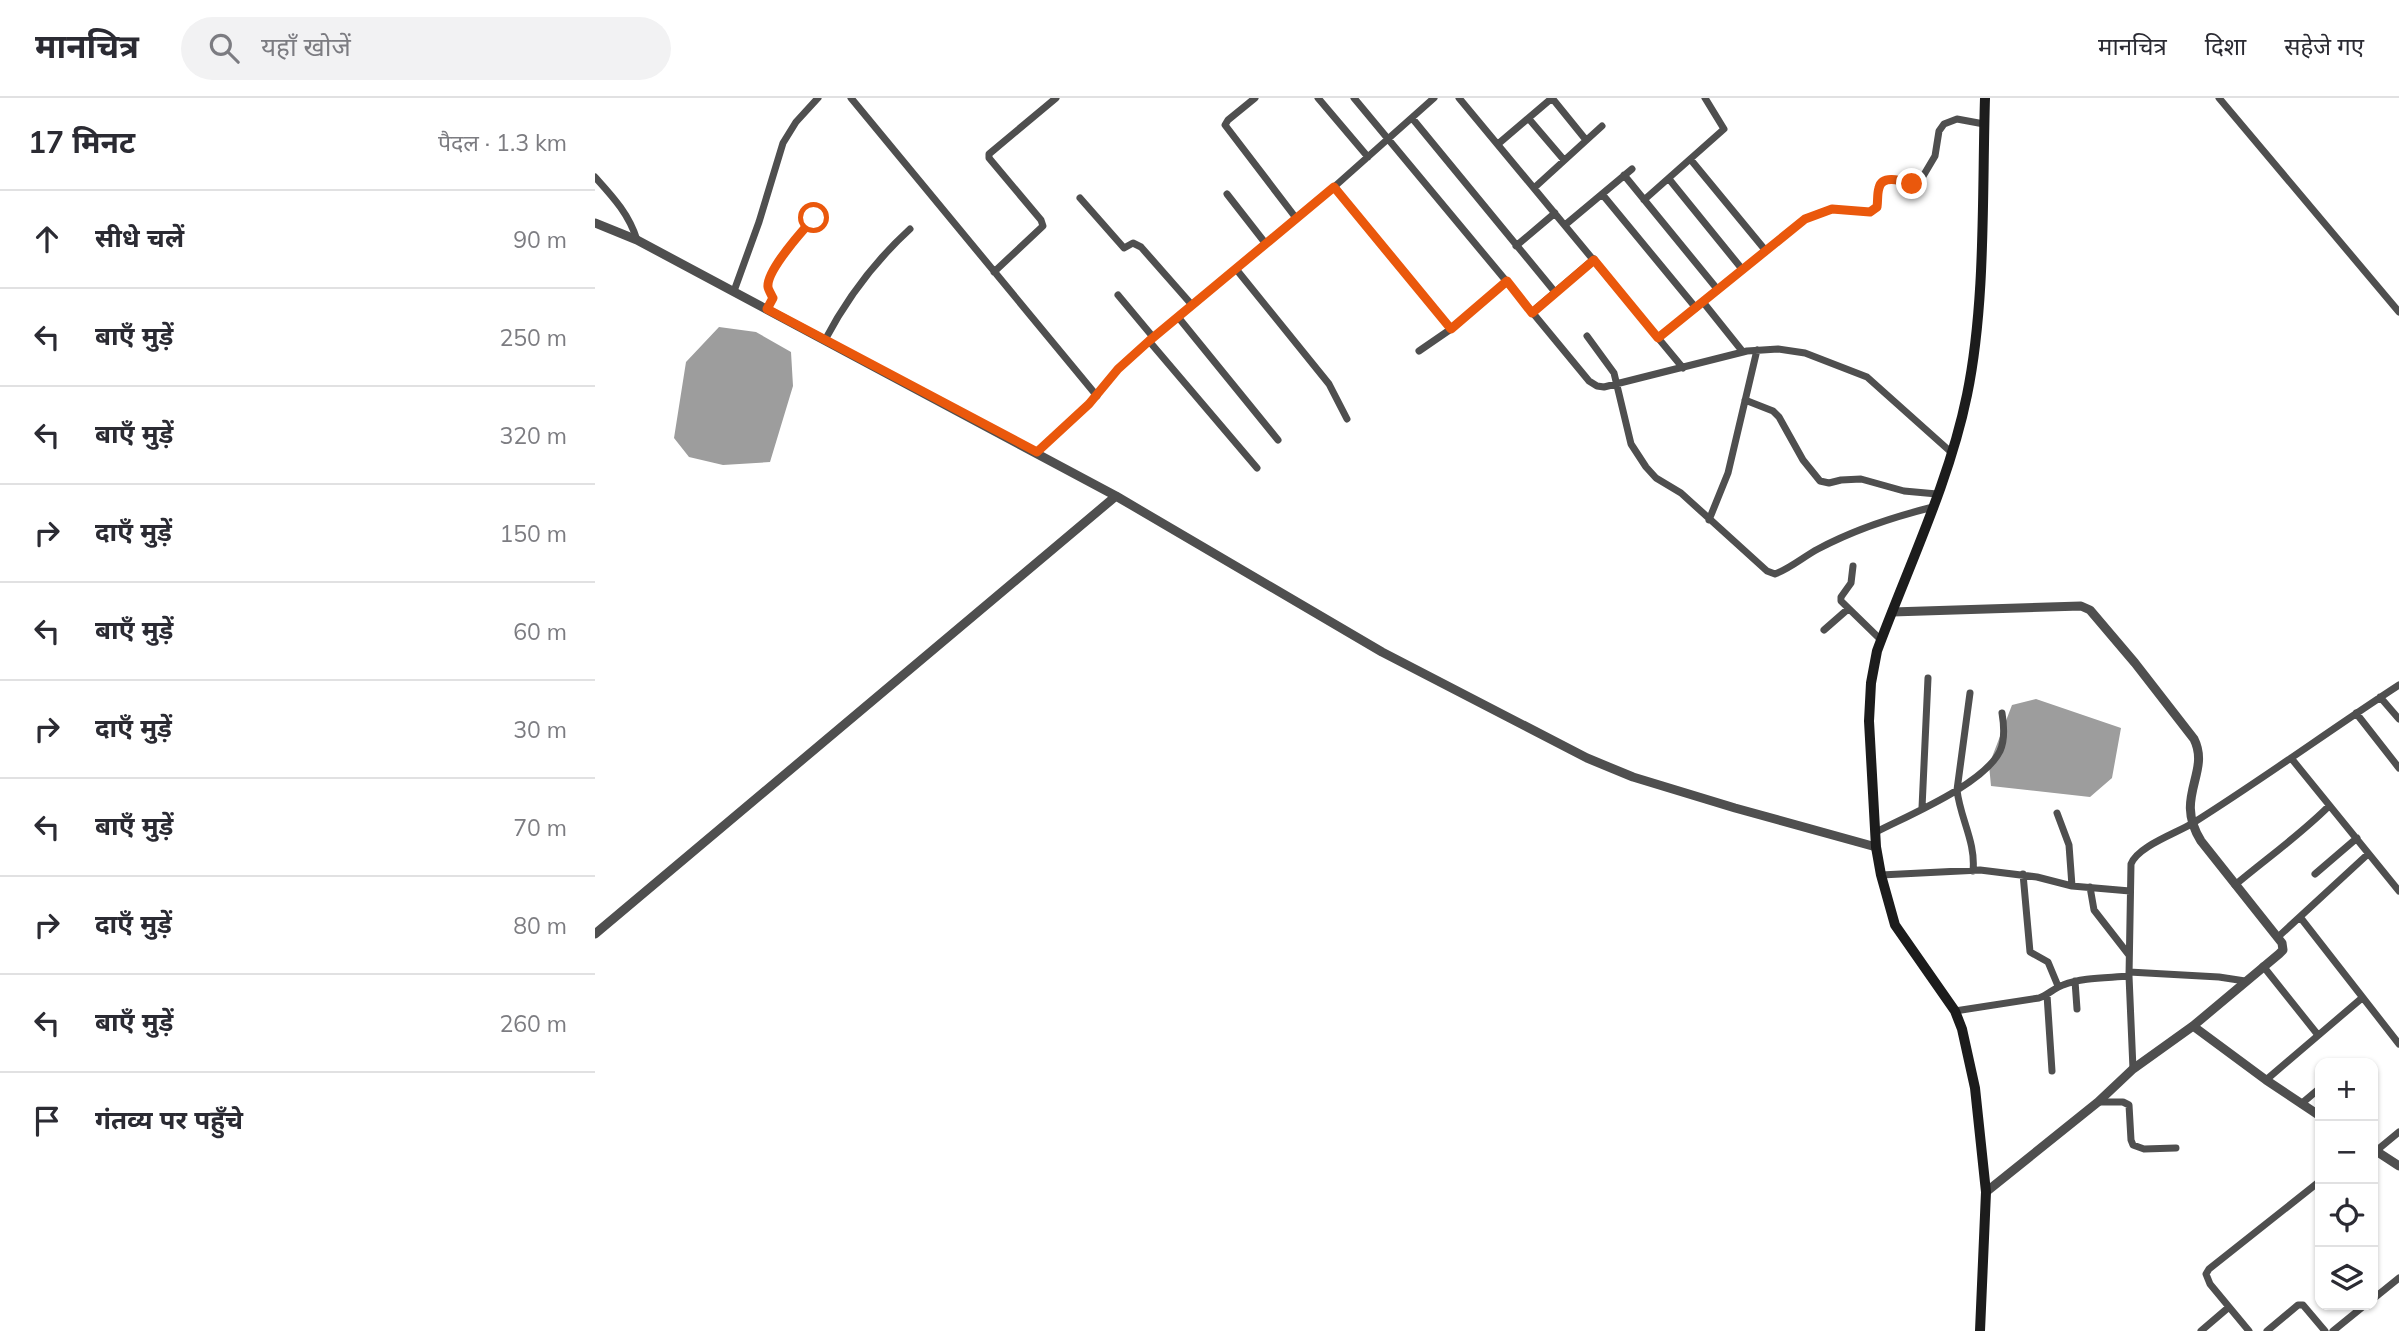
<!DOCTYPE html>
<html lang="hi">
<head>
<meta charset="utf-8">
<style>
	body { margin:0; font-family:Mulish,"Noto Sans Devanagari",sans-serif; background:#f2f2f3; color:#2b2b33 }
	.controls { position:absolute; right:21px; bottom:21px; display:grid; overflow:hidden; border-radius:14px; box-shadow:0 2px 5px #0004 }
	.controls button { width:63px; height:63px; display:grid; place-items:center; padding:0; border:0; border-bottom:2px solid #e1e1e2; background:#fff; color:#2b2b33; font:35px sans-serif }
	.stop { position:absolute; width:21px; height:21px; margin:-16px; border:5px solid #ea580c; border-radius:50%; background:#fff }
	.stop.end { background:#ea580c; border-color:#fff; box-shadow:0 2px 7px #0008 }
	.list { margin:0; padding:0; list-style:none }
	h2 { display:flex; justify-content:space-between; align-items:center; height:91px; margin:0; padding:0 28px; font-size:30px }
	h2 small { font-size:23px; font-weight:400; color:#7c7c81 }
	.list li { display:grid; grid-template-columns:46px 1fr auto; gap:21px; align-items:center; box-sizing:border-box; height:98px; padding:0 28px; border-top:2px solid #e1e1e2 }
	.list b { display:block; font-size:26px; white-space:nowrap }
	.list em { font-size:23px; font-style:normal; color:#7c7c81 }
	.icon { flex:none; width:38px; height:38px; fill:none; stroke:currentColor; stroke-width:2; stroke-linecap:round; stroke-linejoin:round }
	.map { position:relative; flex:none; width:1804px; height:1233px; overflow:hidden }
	header { display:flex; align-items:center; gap:42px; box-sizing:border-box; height:98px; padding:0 35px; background:#fff; border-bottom:2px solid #e1e1e2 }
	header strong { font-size:33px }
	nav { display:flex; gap:38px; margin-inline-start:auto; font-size:24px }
	.search { width:490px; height:63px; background:#f2f2f3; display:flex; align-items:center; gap:18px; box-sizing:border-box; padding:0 24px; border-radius:38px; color:#7c7c81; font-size:26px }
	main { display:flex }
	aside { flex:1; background:#fff }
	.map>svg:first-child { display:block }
	.water { fill:#9d9d9d }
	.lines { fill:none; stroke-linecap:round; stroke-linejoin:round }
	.minor { stroke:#4f4f4f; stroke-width:7 }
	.tertiary { stroke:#4f4f4f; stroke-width:9 }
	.secondary { stroke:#1c1c1c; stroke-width:10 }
	.route { stroke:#ea580c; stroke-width:9 }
</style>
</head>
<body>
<header>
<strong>मानचित्र</strong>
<div class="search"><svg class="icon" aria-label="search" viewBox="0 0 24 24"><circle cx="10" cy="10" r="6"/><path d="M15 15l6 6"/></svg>यहाँ खोजें</div>
<nav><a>मानचित्र</a><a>दिशा</a><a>सहेजे गए</a></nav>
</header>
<main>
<aside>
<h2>17 मिनट<small>पैदल · 1.3 km</small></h2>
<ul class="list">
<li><svg class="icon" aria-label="ahead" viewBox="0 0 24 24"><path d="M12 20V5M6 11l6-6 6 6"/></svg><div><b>सीधे चलें</b></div><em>90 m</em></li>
<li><svg class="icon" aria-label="left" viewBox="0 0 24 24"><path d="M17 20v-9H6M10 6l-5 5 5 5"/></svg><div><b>बाएँ मुड़ें</b></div><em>250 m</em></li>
<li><svg class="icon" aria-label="left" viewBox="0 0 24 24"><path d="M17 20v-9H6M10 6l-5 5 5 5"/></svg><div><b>बाएँ मुड़ें</b></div><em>320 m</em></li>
<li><svg class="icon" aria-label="right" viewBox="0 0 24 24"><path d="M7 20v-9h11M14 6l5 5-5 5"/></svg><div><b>दाएँ मुड़ें</b></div><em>150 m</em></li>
<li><svg class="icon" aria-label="left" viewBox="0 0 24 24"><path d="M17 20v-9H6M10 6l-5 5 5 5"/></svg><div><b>बाएँ मुड़ें</b></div><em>60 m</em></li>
<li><svg class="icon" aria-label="right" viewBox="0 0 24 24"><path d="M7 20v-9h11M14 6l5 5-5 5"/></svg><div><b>दाएँ मुड़ें</b></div><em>30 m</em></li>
<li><svg class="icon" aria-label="left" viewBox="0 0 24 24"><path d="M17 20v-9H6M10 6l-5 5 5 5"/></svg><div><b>बाएँ मुड़ें</b></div><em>70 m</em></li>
<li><svg class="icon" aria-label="right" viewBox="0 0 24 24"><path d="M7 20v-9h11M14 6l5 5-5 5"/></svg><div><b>दाएँ मुड़ें</b></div><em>80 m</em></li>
<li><svg class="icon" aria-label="left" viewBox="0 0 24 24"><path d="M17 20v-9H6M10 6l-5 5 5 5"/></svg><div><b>बाएँ मुड़ें</b></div><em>260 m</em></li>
<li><svg class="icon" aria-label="arrive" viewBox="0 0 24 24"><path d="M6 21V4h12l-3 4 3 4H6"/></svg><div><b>गंतव्य पर पहुँचे</b></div></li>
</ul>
</aside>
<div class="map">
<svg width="1804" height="1233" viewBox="0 0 1804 1233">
	<rect width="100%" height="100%" fill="#fff"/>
	<path class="water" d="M124 229 161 234 196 254 198 288 175 364 128 367 94 359 79 340 91 264Z
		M1441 601 1526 630 1517 680 1495 699 1396 688 1394 667 1417 607Z"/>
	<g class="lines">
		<path class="minor" d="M256 0 502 298
			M660 0 633 22 630 27 701 120
			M723 0 773 59
			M759 0 937 214 999 161
			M864 0 1088 270
			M957 0 991 42
			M1624 0 1804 214
			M817 20 960 194
			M934 21 969 62
			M903 46 957 0
			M1096 62 1171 153
			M1029 77 1123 192
			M0 79C18 99 34 116 42 142
			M1074 81 1147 171
			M739 89 856 231
			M939 90 1007 28
			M632 96 671 146
			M1007 96 1101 210
			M485 100 529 150 538 145 546 149 597 207
			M1049 102 1129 31 1110 0
			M970 127 1037 71
			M921 148 960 115
			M641 171 734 286 752 321
			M399 174 448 128 446 122 394 60V56L461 0
			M139 193 164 124 188 45 201 24 223 0
			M523 197 558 239
			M1108 204 1148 254
			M172 211 178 200C177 198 173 191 173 189 171 173 208 132 219 120
			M937 214 994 283 1002 288 1009 289 1152 253 1183 251 1210 255 1272 279 1357 355
			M583 219 683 342
			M992 238 1019 275 1036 346 1051 369 1061 380 1086 395 1172 473 1180 476C1196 470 1208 459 1223 451 1260 431 1298 419 1338 409
			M1063 240 1210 121 1237 111 1275 114 1282 109C1283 103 1282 91 1285 86 1294 75 1313 87 1324 85L1340 58 1344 33 1349 26 1362 21 1389 26
			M230 242C252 200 280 163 315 131
			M554 243 662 370
			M824 253 856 231 912 183
			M1150 302 1178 313 1184 319 1208 362 1225 383 1234 385 1246 382 1266 381 1309 393 1342 396
			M442 354 494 306 523 271 554 243 739 89 839 0
			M1114 422 1133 375 1162 252
			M1258 468 1256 485 1246 499V503L1286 542
			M1229 532 1253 511
			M1375 595 1362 692C1365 720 1381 744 1378 773
			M1785 599 1804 621
			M1761 615 1804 670
			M1696 660 1804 793
			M1327 710 1333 580
			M1462 715 1474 747 1477 788 1535 793
			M1281 734C1314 717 1389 686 1405 653 1410 642 1409 627 1407 615
			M1428 776 1435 854 1453 864 1463 888
			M1720 776 1762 740
			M1286 777 1385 772 1442 779 1477 788
			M1640 787C1671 761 1705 737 1734 708
			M1495 789 1499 812 1534 857
			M1705 819 1804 946
			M1683 839 1773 756
			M1668 868 1723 937
			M1534 874 1624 879 1650 883
			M1480 883 1482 911
			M1452 897 1457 973
			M1360 913 1444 900C1453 897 1459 890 1468 887 1488 879 1512 880 1534 878
			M1538 971 1534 878 1536 766C1543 748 1582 735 1598 725 1668 681 1735 632 1804 587
			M1671 982 1767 900
			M1503 1004H1528L1534 1007 1536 1042 1538 1047 1549 1051 1581 1050
			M1706 1006 1725 990
			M1781 1053 1804 1034
			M1778 1201 1804 1180
			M1606 1233 1634 1209
			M1654 1233 1615 1186 1611 1176 1614 1171 1725 1083
			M1672 1233 1703 1207H1708L1730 1233
			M1738 1233 1770 1207"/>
		<path class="tertiary" d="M0 125 42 142 521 398 787 554 992 660 1038 679 1140 710 1281 749
			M1297 514 1486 508 1495 512 1540 565 1599 641C1616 675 1578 699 1606 743L1687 845 1688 852 1684 856 1598 928 1538 971 1503 1004 1391 1094
			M0 836 521 398
			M1598 928 1671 982 1725 1018
			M1778 1051 1804 1068"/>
		<path class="secondary" d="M1385 1233 1391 1094 1380 990 1367 931 1360 913 1300 827 1286 777 1281 749 1274 623 1276 585 1282 553C1313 469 1354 385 1372 297 1391 205 1387 95 1390 0"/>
	</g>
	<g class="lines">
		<path class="route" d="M219 120C208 132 171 173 173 189 173 191 177 198 178 200L172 211 442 354 494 306 523 271 554 243 739 89 856 231 912 183 937 215 999 162 1063 240 1210 121 1237 111 1275 114 1282 109C1283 103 1282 96 1284 90 1287 76 1307 83 1317 86"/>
	</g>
</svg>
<div class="controls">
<button>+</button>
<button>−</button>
<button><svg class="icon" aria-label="locate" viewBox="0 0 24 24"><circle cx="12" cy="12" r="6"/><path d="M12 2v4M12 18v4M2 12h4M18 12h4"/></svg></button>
<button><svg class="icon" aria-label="layers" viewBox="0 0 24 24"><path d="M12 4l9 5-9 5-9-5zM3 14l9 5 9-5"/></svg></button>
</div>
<div class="stop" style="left:219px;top:120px"></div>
<div class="stop end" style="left:1317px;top:86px"></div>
</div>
</main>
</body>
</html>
